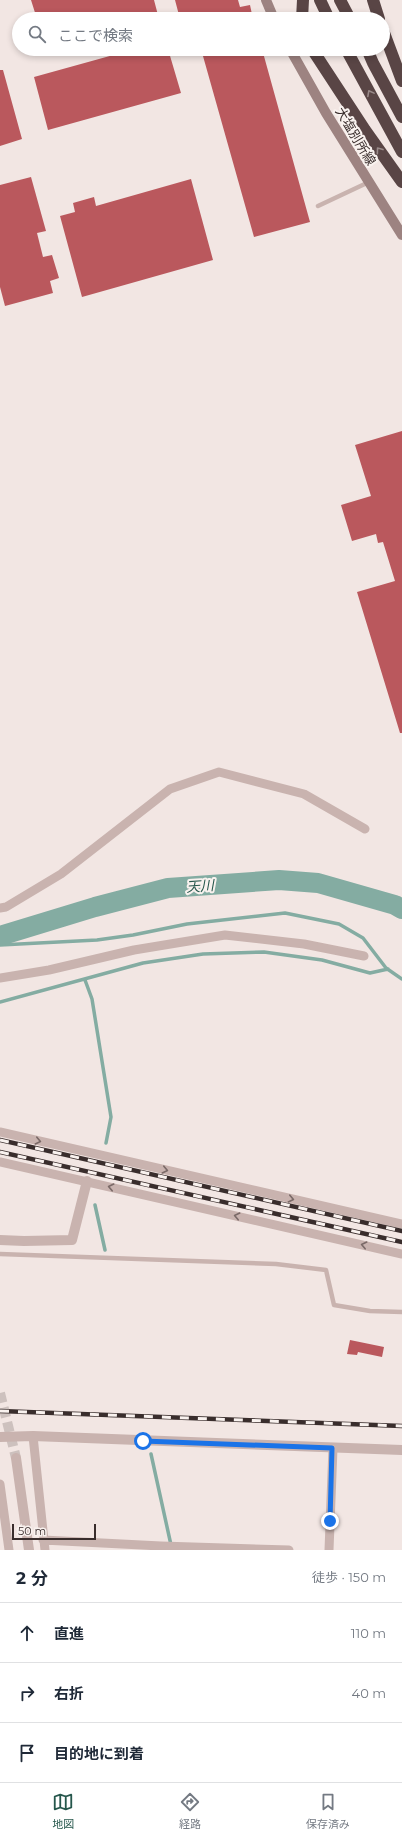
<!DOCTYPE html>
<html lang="ja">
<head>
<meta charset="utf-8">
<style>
	body { margin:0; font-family:Montserrat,"Noto Sans JP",sans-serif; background:#f6f6f7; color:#1f2937 }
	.scale { position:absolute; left:12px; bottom:10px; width:84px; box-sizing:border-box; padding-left:4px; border:2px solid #392d2c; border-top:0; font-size:11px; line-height:14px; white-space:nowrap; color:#392d2c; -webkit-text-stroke:3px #f9f2ef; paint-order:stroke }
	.stop { position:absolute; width:12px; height:12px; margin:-9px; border:3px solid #1a73e8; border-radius:50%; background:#fff }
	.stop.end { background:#1a73e8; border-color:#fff; box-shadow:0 1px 4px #0008 }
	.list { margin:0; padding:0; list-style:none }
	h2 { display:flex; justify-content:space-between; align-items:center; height:52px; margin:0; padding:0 16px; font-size:17px }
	h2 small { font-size:13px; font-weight:400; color:#747a83 }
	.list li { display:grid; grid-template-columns:26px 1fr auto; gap:12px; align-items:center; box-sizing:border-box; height:60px; padding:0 16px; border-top:1px solid #e0e1e3 }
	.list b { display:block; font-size:15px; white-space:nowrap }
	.list em { font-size:13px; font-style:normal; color:#747a83 }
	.icon { flex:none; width:22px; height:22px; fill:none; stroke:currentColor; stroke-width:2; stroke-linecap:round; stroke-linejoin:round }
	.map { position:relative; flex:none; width:402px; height:1550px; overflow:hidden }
	.search { position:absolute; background:#fff; box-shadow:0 2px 6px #0003; left:12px; right:12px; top:12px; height:44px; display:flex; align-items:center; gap:10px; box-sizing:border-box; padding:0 14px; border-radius:22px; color:#747a83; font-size:15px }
	.sheet { height:232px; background:#fff }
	nav { display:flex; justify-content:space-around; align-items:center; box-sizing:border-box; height:56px; border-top:1px solid #e0e1e3; background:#fff; font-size:11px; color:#747a83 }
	nav a { display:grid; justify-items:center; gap:2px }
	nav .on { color:#26574c }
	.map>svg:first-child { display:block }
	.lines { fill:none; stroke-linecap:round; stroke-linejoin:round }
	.stream { stroke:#84aca2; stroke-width:3.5 }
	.river { stroke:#84aca2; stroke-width:20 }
	.building { fill:#ba585d }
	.tertiary-tunnel { stroke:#cdc1be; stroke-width:10; stroke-dasharray:10 5; stroke-linecap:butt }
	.service { stroke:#c9b3af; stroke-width:4.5 }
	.minor { stroke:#c9b3af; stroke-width:9 }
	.tertiary { stroke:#c9b3af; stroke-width:10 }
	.secondary { stroke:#9d8381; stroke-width:10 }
	.motorway { stroke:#594545; stroke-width:12 }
	.rail-casing { stroke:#392d2c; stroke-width:4.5 }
	.rail { stroke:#f9f2ef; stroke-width:3; stroke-dasharray:9; stroke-linecap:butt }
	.oneway { stroke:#998a89 }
	.oneway2 { stroke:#7a6967 }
	.route { stroke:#1a73e8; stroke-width:5 }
	.labels { text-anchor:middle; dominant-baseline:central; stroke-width:4; stroke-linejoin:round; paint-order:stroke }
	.street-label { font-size:13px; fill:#392d2c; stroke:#f9f2ef }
	.water-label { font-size:14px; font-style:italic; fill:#26574c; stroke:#f9f2ef }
</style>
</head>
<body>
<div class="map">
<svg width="402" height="1550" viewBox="0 0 402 1550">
	<rect width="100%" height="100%" fill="#f2e6e3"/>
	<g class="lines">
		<path class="stream" d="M0 945 97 940 133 935 187 924 285 913 339 924 363 938 386 968 402 979
			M85 980 92 999 111 1117 106 1143
			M0 1002 143 963 203 954 264 952 322 960 370 973 388 969
			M95 1205 105 1250
			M151 1454 171 1545"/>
		<path class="river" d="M0 936 95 907 168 888 279 880 318 883 395 905 402 909"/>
	</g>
	<path class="building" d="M31 0H154L159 19H37Z
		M175 0H238L240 7 250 5 253 19H180Z
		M135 49H168L181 93 48 130 34 77Z
		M201 49H262L310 222 254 237Z
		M0 70H3L22 139 0 146Z
		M31 177 46 231 37 233 43 257 52 255 59 278 50 281 53 293 5 306 0 287V185Z
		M191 179 213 260 82 297 60 216 75 212 73 203 94 197 96 206Z
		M402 431V733H400L357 592 395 581 383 542 378 543 376 534 352 541 341 505 371 496 355 445Z
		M350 1340 384 1347 382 1357 358 1352 357 1355 347 1354Z"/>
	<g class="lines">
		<path class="tertiary-tunnel" d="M0 1393 16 1458"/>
		<path class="service" d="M318 206 369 182
			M0 1254 276 1264 326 1270 334 1305 370 1311 402 1312"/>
		<path class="minor" d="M0 908 6 907 61 874 170 789 219 772 304 794 365 829
			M0 978 49 970 134 950 225 935 304 944 364 956
			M0 1132 402 1224
			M0 1162 402 1254
			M33 1436 45 1550
			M0 1484 9 1550
			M43 1540 161 1546 289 1550
			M329 1550 333 1448"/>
		<path class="tertiary" d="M0 1240 24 1241 72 1240 87 1181
			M0 1437 33 1436 402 1450
			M16 1458 29 1550"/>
		<path class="secondary" d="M266 0 274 19
			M290 49 326 113 402 235"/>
		<path class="motorway" d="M320 0 329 19
			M340 0 350 19
			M373 0 379 19
			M302 19 303 0
			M383 30 402 81
			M312 49 365 130 402 182
			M346 49 402 152
			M367 49 373 63 402 117"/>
		<g class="rail-casing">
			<path id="rail" d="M0 1140 402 1231
				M0 1152 402 1242
				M0 1411 402 1426"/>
		</g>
		<use href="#rail" class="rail"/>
	</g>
	<defs><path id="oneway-chevron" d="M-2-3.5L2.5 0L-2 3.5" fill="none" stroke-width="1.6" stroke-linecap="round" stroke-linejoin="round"/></defs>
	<g class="oneway">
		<use href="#oneway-chevron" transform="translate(370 93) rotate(-118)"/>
		<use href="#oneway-chevron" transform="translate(379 150) rotate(-126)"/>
	</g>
	<g class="oneway2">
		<use href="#oneway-chevron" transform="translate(38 1141) rotate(13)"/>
		<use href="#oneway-chevron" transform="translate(165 1170) rotate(13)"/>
		<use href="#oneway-chevron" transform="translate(111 1187) rotate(-167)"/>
		<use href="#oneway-chevron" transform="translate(291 1199) rotate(13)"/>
		<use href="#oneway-chevron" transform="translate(237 1216) rotate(-167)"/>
		<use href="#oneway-chevron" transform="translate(364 1245) rotate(-167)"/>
	</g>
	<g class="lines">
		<path class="route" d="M143 1441 332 1448 330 1521"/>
	</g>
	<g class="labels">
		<g class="street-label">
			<text transform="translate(356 136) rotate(59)">大塩別所線</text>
		</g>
		<g class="water-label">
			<text transform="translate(200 886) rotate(-4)">天川</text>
		</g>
	</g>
</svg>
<div class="scale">50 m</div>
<div class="stop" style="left:143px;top:1441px"></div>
<div class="stop end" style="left:330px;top:1521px"></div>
<div class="search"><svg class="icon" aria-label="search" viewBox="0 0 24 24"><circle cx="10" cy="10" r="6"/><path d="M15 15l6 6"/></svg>ここで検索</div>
</div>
<section class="sheet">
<h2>2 分<small>徒歩 · 150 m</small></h2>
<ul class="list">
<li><svg class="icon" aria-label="ahead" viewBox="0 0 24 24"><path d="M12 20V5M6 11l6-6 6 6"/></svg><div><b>直進</b></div><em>110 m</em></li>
<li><svg class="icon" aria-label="right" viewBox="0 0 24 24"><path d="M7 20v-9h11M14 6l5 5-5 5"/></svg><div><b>右折</b></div><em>40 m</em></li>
<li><svg class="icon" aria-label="arrive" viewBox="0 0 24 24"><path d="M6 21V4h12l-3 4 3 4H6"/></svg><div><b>目的地に到着</b></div></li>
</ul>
</section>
<nav>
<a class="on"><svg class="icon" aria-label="map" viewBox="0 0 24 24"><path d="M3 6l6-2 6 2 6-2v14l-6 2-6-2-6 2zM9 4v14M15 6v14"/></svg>地図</a>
<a><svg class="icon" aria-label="directions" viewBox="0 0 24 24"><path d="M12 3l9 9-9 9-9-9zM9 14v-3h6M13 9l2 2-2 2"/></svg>経路</a>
<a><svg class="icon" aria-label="saved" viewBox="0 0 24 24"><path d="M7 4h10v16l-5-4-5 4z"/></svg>保存済み</a>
</nav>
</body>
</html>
